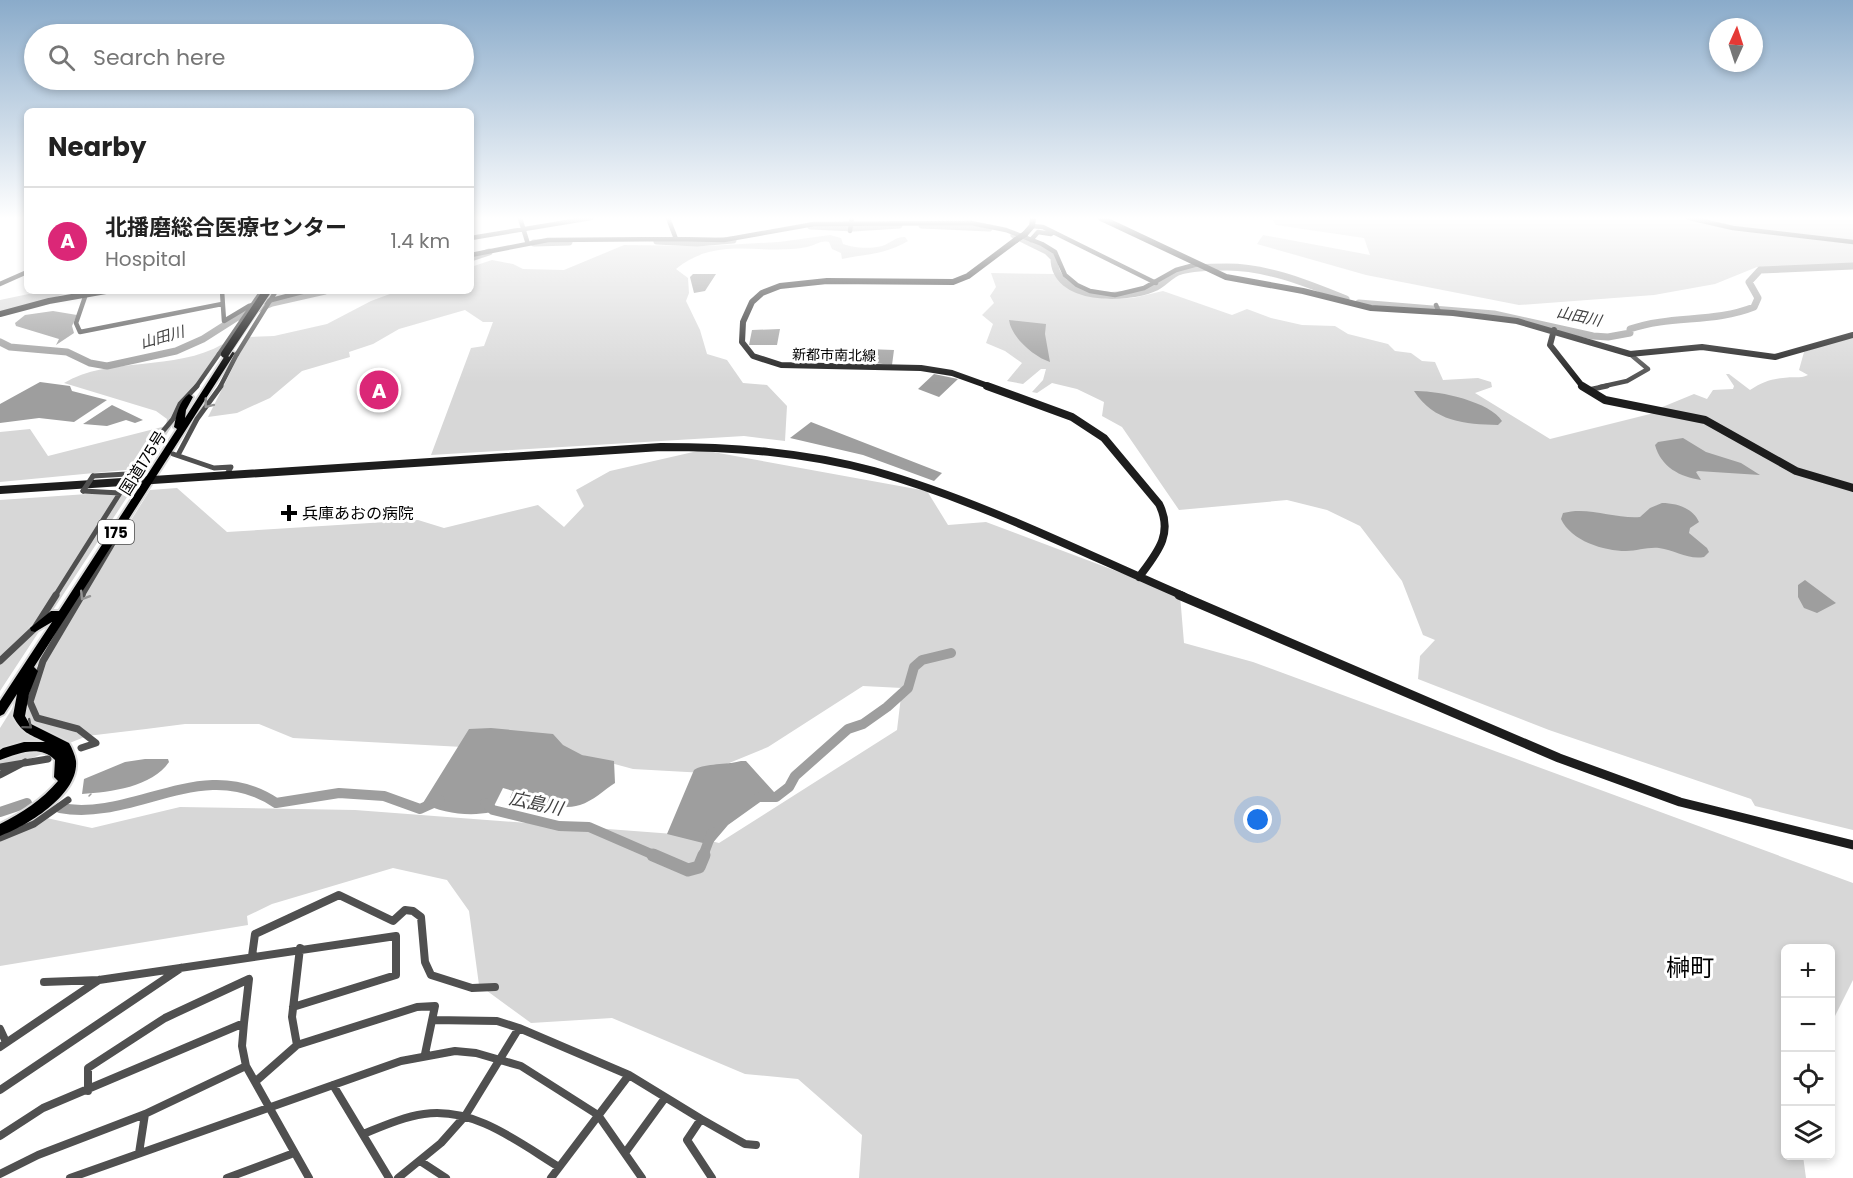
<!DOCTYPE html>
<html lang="en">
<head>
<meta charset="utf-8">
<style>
	body { margin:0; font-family:Poppins,"Noto Sans JP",sans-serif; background:#f6f6f6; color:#222 }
	.controls { position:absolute; right:18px; bottom:18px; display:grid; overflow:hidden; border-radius:9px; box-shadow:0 3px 9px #0003 }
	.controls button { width:54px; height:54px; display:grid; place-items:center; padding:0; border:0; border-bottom:2px solid #e0e0e0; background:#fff; color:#222; font:30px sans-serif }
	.compass { position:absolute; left:1709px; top:18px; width:54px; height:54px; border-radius:50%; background:#fff; box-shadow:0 3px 9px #0003; rotate:3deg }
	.you { position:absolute; left:1258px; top:820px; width:21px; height:21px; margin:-15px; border:4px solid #fff; border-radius:50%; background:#1a73e8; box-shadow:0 0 0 9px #1a73e833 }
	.badge { display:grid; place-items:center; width:39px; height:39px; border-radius:50%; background:#db2777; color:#fff; font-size:20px; font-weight:700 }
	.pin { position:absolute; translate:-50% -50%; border:3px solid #fff; box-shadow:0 2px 6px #0006 }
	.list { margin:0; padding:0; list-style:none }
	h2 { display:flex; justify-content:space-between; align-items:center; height:78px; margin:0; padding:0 24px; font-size:26px }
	h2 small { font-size:20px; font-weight:400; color:#767676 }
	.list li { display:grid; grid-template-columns:39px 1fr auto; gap:18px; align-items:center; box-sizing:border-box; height:108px; padding:0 24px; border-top:2px solid #e0e0e0 }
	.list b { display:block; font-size:22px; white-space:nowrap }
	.list p { margin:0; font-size:20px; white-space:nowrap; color:#767676 }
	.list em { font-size:20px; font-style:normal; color:#767676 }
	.icon { flex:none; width:33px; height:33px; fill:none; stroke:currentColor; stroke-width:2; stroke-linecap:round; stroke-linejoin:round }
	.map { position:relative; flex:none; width:1853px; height:1178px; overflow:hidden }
	.search { position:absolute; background:#fff; box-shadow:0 3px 9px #0003; left:24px; top:24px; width:450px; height:66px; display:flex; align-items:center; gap:15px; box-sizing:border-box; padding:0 21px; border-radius:33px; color:#767676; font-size:22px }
	.panel { position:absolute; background:#fff; box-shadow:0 3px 9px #0003; left:24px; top:108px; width:450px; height:186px; border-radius:9px }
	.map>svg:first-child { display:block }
	.green { fill:#d7d7d7 }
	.water { fill:#9e9e9e }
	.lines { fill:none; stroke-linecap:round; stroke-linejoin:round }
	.stream { stroke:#9e9e9e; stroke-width:1.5 }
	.river-far2 { stroke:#9e9e9e; stroke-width:7 }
	.river-far1 { stroke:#9e9e9e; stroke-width:10 }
	.river { stroke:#9e9e9e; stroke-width:13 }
	.street-tunnel { stroke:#d9d9d9; stroke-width:5; stroke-dasharray:5 3; stroke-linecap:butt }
	.highway-casing { stroke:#dbdbdb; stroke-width:4 }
	.street-far3 { stroke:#505050; stroke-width:4.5 }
	.street-far2 { stroke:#505050; stroke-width:5 }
	.street-far1 { stroke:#505050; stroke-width:7 }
	.street { stroke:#505050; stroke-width:8 }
	.secondary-far2 { stroke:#1d1d1d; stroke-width:6 }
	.secondary-far1 { stroke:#1d1d1d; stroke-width:8 }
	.secondary { stroke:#1d1d1d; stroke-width:9 }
	.highway { fill:#000; fill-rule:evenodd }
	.highway-bridge-casing { stroke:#dbdbdb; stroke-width:10; stroke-linecap:butt }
	.street-bridge-far1 { stroke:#505050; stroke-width:4.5 }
	.street-bridge { stroke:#505050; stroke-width:5 }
	.secondary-bridge { stroke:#1d1d1d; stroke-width:6 }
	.highway-bridge { stroke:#000; stroke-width:8 }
	.oneway { stroke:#969696 }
	.oneway2 { stroke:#595959 }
	.poi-dot { fill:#000; stroke:#fff; stroke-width:2 }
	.labels { text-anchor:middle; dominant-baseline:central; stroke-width:6; stroke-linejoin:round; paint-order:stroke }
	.far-street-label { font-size:14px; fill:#000; stroke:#fff }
	.far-water-label { font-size:15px; font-style:italic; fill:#3f3f3f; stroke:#fff }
	.shield { fill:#fff; stroke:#4c4c4c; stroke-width:1.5 }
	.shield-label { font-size:15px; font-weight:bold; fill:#000 }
	.street-label { font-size:16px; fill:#000; stroke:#fff }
	.poi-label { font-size:16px; fill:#000; stroke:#fff; text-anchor:start }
	.water-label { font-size:18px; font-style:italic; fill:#3f3f3f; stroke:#fff }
	.near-quarter-label { font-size:24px; fill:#000; stroke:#fff }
</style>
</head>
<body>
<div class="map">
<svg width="1853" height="1178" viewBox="0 0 1853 1178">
	<rect width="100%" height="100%" fill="#fff"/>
	<path class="green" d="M1271 218H1853V264L1757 267 1715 284 1654 295 1519 305 1366 275 1257 244 1263 235 1370 255 1364 238 1276 225Z
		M830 235 841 238 843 244C853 248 871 249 882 246 892 243 894 237 905 237L908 241C887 254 866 254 842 259L841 253 832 249 829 242C821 240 816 245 807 247 761 256 717 235 676 269L688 278 689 293 686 301 700 330 707 354 727 360 743 383 767 385 787 406 785 441 744 436 431 455 471 348 484 346 493 322H483L465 310 399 329 373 344 349 352 350 357 302 371 270 398 237 413 208 417 248 337 274 336 327 324 371 301 398 291H471V267L492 260 513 264 523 269 564 270 624 245 707 246 779 242Z
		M991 273 1055 274 1084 294 1106 299 1133 298 1163 291 1232 315 1247 309 1271 318 1302 325 1335 326 1348 334 1388 344 1395 351 1411 353 1422 361 1435 362 1443 380 1478 378 1491 382 1492 387 1475 393 1550 439 1666 410 1660 408 1694 394 1707 399 1713 390 1733 389 1734 386 1726 374H1729L1750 390C1761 383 1770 379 1783 378 1792 376 1800 379 1808 375L1799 370 1804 352 1835 341 1853 338V830L1755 806 1751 799 1549 730 1418 679 1420 656 1435 640 1423 635 1402 581 1360 526 1327 510 1287 500 1179 510 1122 427 1102 416 1104 402 1077 389 1052 383 1037 393 1032 392 1043 380 1046 369H1041L1023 384 1007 381 1022 363 1005 351 986 343 993 324 982 315 994 303 990 296 996 287Z
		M43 291H70L54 298 0 312V300Z
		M223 344 147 466 136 469 0 482V432L30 429 48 456 166 426 167 419 156 411 64 383C108 356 175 372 223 344Z
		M702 450 927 491 948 525 986 522 1180 595 1184 643 1253 662 1853 883V980L1831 1024 1830 948H1786V1156H1803L1806 1178H859L862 1135 798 1079 745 1074 612 1018 531 1023 479 985 469 911 447 880 393 868 272 904 247 916 248 925 0 966V827L42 817 92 828 180 807 355 810 687 835 719 843 897 730 902 688 863 686 768 747 705 773 633 769 574 753 293 738 259 724H185L146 729 87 736 0 771V728L150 490 177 488 227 532 418 520 444 528 538 505 564 527 584 506 576 490 610 471Z
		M131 491 0 691V500Z"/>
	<path class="water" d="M693 274H716L705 291 694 293 690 277Z
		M53 311 77 315 72 326 74 333 56 345 59 339 16 326 15 323 25 315Z
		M1009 320 1046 324 1045 334 1050 362C1034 357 1011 337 1009 320Z
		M780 329 777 345H749L752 330Z
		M867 349 894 350 892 365 865 362Z
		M934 374 958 379 939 397 918 389Z
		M40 382 70 386 72 391 107 400 74 422 39 418 0 423V404Z
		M1414 391C1436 390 1490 401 1502 421L1498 425C1465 424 1434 422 1414 391Z
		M112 405 143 420 135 423 126 420 107 426 83 424Z
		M811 422 942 473 934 481 863 455 790 438Z
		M1683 438 1706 452 1741 463 1760 475 1698 471 1696 472 1701 480C1680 477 1661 467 1655 445L1658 442Z
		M1662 503C1676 503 1693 508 1699 522L1690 528 1689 533 1707 548 1709 552 1704 557C1688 560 1675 550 1659 548 1647 547 1637 551 1626 551 1604 551 1571 541 1561 519L1563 513C1588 506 1615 519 1640 517L1650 508Z
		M1805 580 1836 603 1817 613 1804 608 1798 597V585Z
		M491 728 553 734 563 745 582 755 614 761 615 783C604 790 593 801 580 805 559 811 531 803 510 798L513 791 503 788 491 812C470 817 441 813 423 803L469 729Z
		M145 759H168L169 762C152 787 111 792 82 794L84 779 125 762Z
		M741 761H746L774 792 728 825 711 845 667 834 694 770C703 763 728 765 741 761Z"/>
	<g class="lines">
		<path class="stream" d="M89 796 91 794
			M76 811 78 809"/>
		<path class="river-far2" d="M922 225 989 228
			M811 226 854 228 899 225
			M1014 235 1047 251 1054 258C1054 302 1126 300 1154 288 1163 285 1171 273 1181 271 1194 267 1213 267 1227 267 1268 267 1308 284 1346 299
			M657 241 697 243 733 240
			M534 243 569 242
			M471 258 489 252
			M1359 303 1494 314 1593 336 1608 337 1630 333V329C1671 315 1714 323 1754 307L1758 298 1749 282 1760 270 1853 266
			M0 342 10 347 67 352 90 363 107 366 176 351 203 339 236 318 272 303 325 291"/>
		<path class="river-far1" d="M759 797H776L789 787 795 776 848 729 863 724 887 707 908 688 914 667 922 660 951 653
			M485 803 493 810 559 826 589 827 656 856
			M60 808C134 822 203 754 276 803L339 793 384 796 420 809 440 800
			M0 812 27 803
			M703 856 712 832"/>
		<path class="river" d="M653 855 688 870 699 867 704 855"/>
		<path class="street-tunnel" d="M155 447 169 452"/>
		<g class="highway-casing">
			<path id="highway" d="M228 351H231L235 353 34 667 38 671 29 694 25 716 29 723 69 743C72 748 75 755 76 761 79 795 27 826 0 836V824C22 813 42 800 58 781L54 777 55 760C39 744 18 754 0 760V750L3 748 24 742H45C29 734 22 733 13 716L17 694 4 714 0 716V701L52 622 35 632 31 631 30 628 51 611H59L177 429 174 427C176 416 179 401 189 394L193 397 186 410 185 418Z"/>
		</g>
		<path class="street-far3" d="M520 218 527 241
			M1689 218 1733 228 1853 242
			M1032 226 1043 227 1156 283
			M850 231 852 218
			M471 238 591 218
			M676 239 724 240 814 224 971 223 1006 230 1042 244 1055 252 1065 275 1077 285 1090 291 1115 295 1144 288 1176 270 1198 264
			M1031 240 1038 232 1051 234
			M471 255 548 240 676 239 668 218
			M0 284 27 272
			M222 291 224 321 249 306 306 291
			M86 294 76 323 80 332 222 304
			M1436 305 1439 312
			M196 387 219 354
			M220 387 237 354
			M1600 387 1627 381 1648 369 1630 354"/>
		<path class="street-far2" d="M1588 390 1607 386
			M173 454 214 468 231 467 226 476
			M178 455 197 419 221 386
			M93 476 127 474 137 469 148 449 173 419 180 404 197 386
			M55 596 120 493 83 491
			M82 596 127 520"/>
		<path class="street-far1" d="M0 661 35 628 56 595
			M81 748 96 743 78 729 37 718 30 702 43 661 82 595
			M0 767 48 759
			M0 775 25 762
			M0 838 34 824 68 800"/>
		<path class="street" d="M300 948 292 1017 297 1045 417 1007 435 1006 425 1054
			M252 956 255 934 339 895 393 921 405 910 413 911 421 917 425 962 431 975 472 988 495 987
			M44 982 99 980 396 936V975L293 1007
			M433 1020 497 1021 519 1028
			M0 1029 6 1042
			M0 1047 99 980
			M255 1082 297 1045
			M333 1085 389 1178
			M0 1090 181 968
			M88 1091V1068L165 1018 249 979 244 1023
			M701 1119 745 1144 756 1145
			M363 1134C383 1126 403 1117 424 1114 475 1107 518 1142 559 1167
			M0 1136 43 1108 244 1023 242 1046 246 1066 309 1178
			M139 1153 145 1114
			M625 1153 665 1098
			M420 1161 446 1178
			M0 1174 38 1155 145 1114 246 1066
			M70 1178 401 1061 455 1051 476 1053 521 1066 598 1115 642 1178
			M227 1178 294 1153
			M398 1178 441 1143 465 1116 519 1028 629 1075 701 1119 687 1140 712 1178
			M551 1178 629 1075"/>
		<path class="secondary-far2" d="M1101 218 1226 277 1303 291 1371 308 1453 313 1517 321 1630 354 1702 347 1775 357 1853 335
			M1025 234 1032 226 1033 218
			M0 314 49 301 106 291
			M1554 330 1550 345 1583 387
			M991 387 952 373 921 368 781 365 753 356 742 342 743 322 752 302 762 293 780 286 827 281 953 282 968 276 1016 240"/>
		<path class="secondary-far1" d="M987 386 1072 417 1104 438 1159 504C1174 534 1157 553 1139 577
			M1582 386 1605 400 1705 420 1796 471 1853 488
			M0 490 661 447C733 447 804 452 874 471 978 500 1083 553 1183 596"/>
		<path class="secondary" d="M1179 595 1559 758 1680 802 1853 845"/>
		<use href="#highway" class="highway"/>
		<g class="highway-bridge-casing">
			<path id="highway-bridge" d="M225 354 267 291"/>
		</g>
		<path class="street-bridge-far1" d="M219 354 260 294
			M237 354 276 291"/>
		<path class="street-bridge" d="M83 491 93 476"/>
		<path class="secondary-bridge" d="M1016 240 1025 234"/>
		<use href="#highway-bridge" class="highway-bridge"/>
	</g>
	<defs><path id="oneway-chevron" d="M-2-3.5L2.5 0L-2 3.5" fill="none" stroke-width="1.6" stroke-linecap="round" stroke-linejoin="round" transform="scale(1.5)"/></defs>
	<g class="oneway">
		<use href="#oneway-chevron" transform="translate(208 404) rotate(128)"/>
		<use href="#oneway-chevron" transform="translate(84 596) rotate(122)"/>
	</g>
	<use class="oneway2" href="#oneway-chevron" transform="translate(28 725) rotate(40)"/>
	<linearGradient id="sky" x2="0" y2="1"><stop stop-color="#8aabca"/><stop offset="0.57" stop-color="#fff"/><stop offset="1" stop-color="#fff" stop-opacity="0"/></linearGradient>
	<rect width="1853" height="383" fill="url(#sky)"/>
	<path class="poi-dot" d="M286 504h6v6h6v6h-6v6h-6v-6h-6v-6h6z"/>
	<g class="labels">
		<g class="far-street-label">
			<text transform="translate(834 355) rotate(1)">新都市南北線</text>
		</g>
		<g class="far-water-label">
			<text transform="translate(1579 316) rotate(12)">山田川</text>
			<text transform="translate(162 337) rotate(-16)">山田川</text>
		</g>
		<rect class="shield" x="98" y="520" width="36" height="24" rx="4.5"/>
		<g class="shield-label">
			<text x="116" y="532">175</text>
		</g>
		<g class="street-label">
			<text transform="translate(143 463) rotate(-58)">国道175号</text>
		</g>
		<g class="poi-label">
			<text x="302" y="513">兵庫あおの病院</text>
		</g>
		<g class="water-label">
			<text transform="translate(536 803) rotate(12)">広島川</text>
		</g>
		<g class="near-quarter-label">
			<text x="1690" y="967">榊町</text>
		</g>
	</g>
</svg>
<div class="controls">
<button>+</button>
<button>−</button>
<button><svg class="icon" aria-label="locate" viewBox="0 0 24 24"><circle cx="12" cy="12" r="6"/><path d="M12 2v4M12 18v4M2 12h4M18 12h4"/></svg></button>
<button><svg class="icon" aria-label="layers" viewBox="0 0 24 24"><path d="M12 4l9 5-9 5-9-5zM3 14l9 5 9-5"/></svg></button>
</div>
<svg class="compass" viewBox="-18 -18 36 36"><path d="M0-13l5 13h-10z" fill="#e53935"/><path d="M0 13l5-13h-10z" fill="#767676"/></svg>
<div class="you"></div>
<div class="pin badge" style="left:379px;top:390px">A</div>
<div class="search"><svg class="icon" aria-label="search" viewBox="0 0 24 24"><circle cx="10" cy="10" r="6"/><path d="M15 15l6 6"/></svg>Search here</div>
<section class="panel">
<h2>Nearby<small></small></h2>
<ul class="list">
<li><span class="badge">A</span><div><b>北播磨総合医療センター</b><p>Hospital</p></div><em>1.4 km</em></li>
</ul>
</section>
</div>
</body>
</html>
